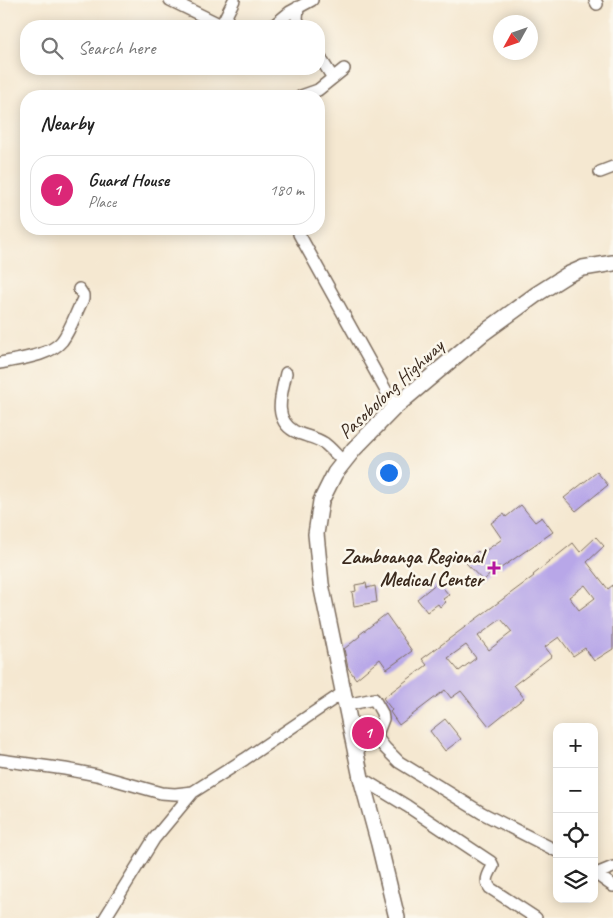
<!DOCTYPE html>
<html lang="en">
<head>
<meta charset="utf-8">
<style>
	body { margin:0; font-family:Caveat,sans-serif; background:#f2f2f2; color:#222 }
	.controls { position:absolute; right:15px; bottom:15px; display:grid; overflow:hidden; border-radius:10px; box-shadow:0 2px 12px #0003 }
	.controls button { width:45px; height:45px; display:grid; place-items:center; padding:0; border:0; border-bottom:1px solid #e0e0e0; background:#fff; color:#222; font:25px sans-serif }
	.compass { position:absolute; left:493px; top:15px; width:45px; height:45px; border-radius:50%; background:#fff; box-shadow:0 2px 12px #0003; rotate:230deg }
	.you { position:absolute; left:388px; top:472px; width:18px; height:18px; margin:-12px; border:4px solid #fff; border-radius:50%; background:#1a73e8; box-shadow:0 0 0 8px #1a73e833 }
	.badge { display:grid; place-items:center; width:32px; height:32px; border-radius:50%; background:#db2777; color:#fff; font-size:16px; font-weight:700 }
	.pin { position:absolute; translate:-50% -50%; border:2px solid #fff; box-shadow:0 1px 5px #0006 }
	.list { margin:0; padding:0; list-style:none }
	h2 { display:flex; justify-content:space-between; align-items:center; height:65px; margin:0; padding:0 20px; font-size:21px }
	h2 small { font-size:16px; font-weight:400; color:#767676 }
	.list li { display:grid; grid-template-columns:32px 1fr auto; gap:15px; align-items:center; box-sizing:border-box; height:70px; margin:0 10px 10px; padding:0 10px; border:1px solid #e0e0e0; border-radius:20px }
	.list b { display:block; font-size:19px; white-space:nowrap }
	.list p { margin:0; font-size:16px; white-space:nowrap; color:#767676 }
	.list em { font-size:16px; font-style:normal; color:#767676 }
	.icon { flex:none; width:28px; height:28px; fill:none; stroke:currentColor; stroke-width:2; stroke-linecap:round; stroke-linejoin:round }
	.map { position:relative; flex:none; width:613px; height:918px; overflow:hidden }
	.search { position:absolute; background:#fff; box-shadow:0 2px 12px #0003; left:20px; top:20px; width:305px; height:55px; display:flex; align-items:center; gap:12px; box-sizing:border-box; padding:0 18px; border-radius:20px; color:#767676; font-size:19px }
	.panel { position:absolute; background:#fff; box-shadow:0 2px 12px #0003; left:20px; top:90px; width:305px; height:145px; border-radius:20px }
	.map>svg:first-child { display:block }
	.building { fill:#b8a7e8; fill-rule:evenodd }
	.lines { fill:none; stroke-linecap:round; stroke-linejoin:round }
	.minor-casing { stroke:#7c6c5d; stroke-width:14 }
	.tertiary-casing { stroke:#7c6c5d; stroke-width:18 }
	.minor { stroke:#fff; stroke-width:11 }
	.tertiary { stroke:#fff; stroke-width:15 }
	.poi-dot { fill:#b5179e; stroke:#fbf7ec; stroke-width:2 }
	.labels { text-anchor:middle; dominant-baseline:central; stroke-width:5; stroke-linejoin:round; paint-order:stroke }
	.street-label { font-size:20px; fill:#3b2a1e; stroke:#fbf7ec }
	.poi-label { font-size:20px; font-weight:bold; fill:#3b2a1e; stroke:#fbf7ec; text-anchor:end }
</style>
</head>
<body>
<div class="map">
<svg width="613" height="918" viewBox="0 0 613 918">
	<rect width="100%" height="100%" fill="#fbf7ec"/>
	<filter id="ink" filterUnits="userSpaceOnUse"><feTurbulence type="fractalNoise" baseFrequency=".02" numOctaves="2"/><feDisplacementMap in="SourceGraphic" scale="10" xChannelSelector="R" yChannelSelector="G"/><feConvolveMatrix kernelMatrix="1 2 1 2 8 2 1 2 1" color-interpolation-filters="sRGB"/></filter>
	<filter id="wash" filterUnits="userSpaceOnUse"><feTurbulence type="fractalNoise" baseFrequency=".0096" numOctaves="4" result="noise"/><feDisplacementMap in="SourceGraphic" scale="20" xChannelSelector="R" yChannelSelector="G"/><feGaussianBlur stdDeviation="1.12" result="paint"/><feColorMatrix in="noise" values="0 0 0 0 0 0 0 0 0 0 0 0 0 0 0 0 0 1.4 0 .05"/><feComposite in="paint" operator="in"/></filter>
	<g filter="url(#wash)">
		<rect width="100%" height="100%" fill="#f5e8d1"/>
		<g id="blocks">
			<path class="building" d="M597 472 608 485 576 511 564 498Z
				M521 505 535 522 542 517 553 532 501 568 499 566 483 581 466 563 478 551 481 554 502 539 491 523 504 514 506 517Z
				M596 537 604 546 587 562 608 589 613 585V649L594 661 585 648 573 656 559 637 545 647 552 656 514 685 524 698 489 726 461 691 451 698 445 690 399 725 390 712 392 710 383 698 427 665 422 659 534 576 533 575 573 543 580 552ZM585 585 595 598 579 610 569 597ZM501 619 512 632 489 650 478 636ZM466 645 476 658 459 671 448 658Z
				M438 582 449 595 443 599 446 602 440 607 438 604 427 612 417 599Z
				M366 583 367 588 375 586 377 602 354 606 352 592 356 591 355 585Z
				M386 614 412 651 387 669 380 659 356 679 348 668 344 649 360 636 359 635Z
				M445 719 461 739 445 751 430 731Z
				M371 728 370 737H364L363 729Z"/>
		</g>
	</g>
	<g filter="url(#ink)">
		<use href="#blocks" fill-opacity="0" stroke="#7c6c5d" stroke-width="1"/>
		<g class="lines">
			<g class="minor-casing">
				<path id="minor" d="M170 0 219 24H222L234 0
					M595 0 597 4
					M298 7 297 19 300 26
					M273 26 290 12 312 0
					M319 56 333 78
					M301 96 318 90 344 69
					M600 172 613 167
					M299 234 395 407
					M0 363C18 359 50 356 62 341 71 329 76 312 83 299V295L79 289
					M286 373C282 393 272 418 294 431 303 436 315 437 324 443 331 448 337 456 344 462
					M346 705 374 699 382 713 383 719 378 732V739L385 748 399 762 482 813 557 851
					M0 760 65 769 97 775 161 793 175 794 193 792 245 759 344 692
					M361 778 407 806 491 862 493 866C489 874 484 880 490 888L536 918
					M594 873 596 874 613 867
					M596 874 613 886
					M105 918 154 839 193 792"/>
			</g>
			<g class="tertiary-casing">
				<path id="tertiary" d="M397 918 379 844 361 778 321 584 316 534 321 501 335 473 354 449 395 407 482 334 537 294 567 275 583 268 613 263"/>
			</g>
			<use href="#minor" class="minor"/>
			<use href="#tertiary" class="tertiary"/>
		</g>
	</g>
	<path class="poi-dot" d="M491.5 560.5h5v5h5v5h-5v5h-5v-5h-5v-5h5z"/>
	<g class="labels">
		<g class="street-label">
			<text transform="translate(391 389) rotate(-43)">Pasobolong Highway</text>
		</g>
		<g class="poi-label">
			<text x="483" y="556">Zamboanga Regional<tspan x="483" dy="23">Medical Center</tspan></text>
		</g>
	</g>
</svg>
<div class="controls">
<button>+</button>
<button>−</button>
<button><svg class="icon" aria-label="locate" viewBox="0 0 24 24"><circle cx="12" cy="12" r="6"/><path d="M12 2v4M12 18v4M2 12h4M18 12h4"/></svg></button>
<button><svg class="icon" aria-label="layers" viewBox="0 0 24 24"><path d="M12 4l9 5-9 5-9-5zM3 14l9 5 9-5"/></svg></button>
</div>
<svg class="compass" viewBox="-18 -18 36 36"><path d="M0-13l5 13h-10z" fill="#e53935"/><path d="M0 13l5-13h-10z" fill="#767676"/></svg>
<div class="you"></div>
<div class="pin badge" style="left:368px;top:733px">1</div>
<div class="search"><svg class="icon" aria-label="search" viewBox="0 0 24 24"><circle cx="10" cy="10" r="6"/><path d="M15 15l6 6"/></svg>Search here</div>
<section class="panel">
<h2>Nearby<small></small></h2>
<ul class="list">
<li><span class="badge">1</span><div><b>Guard House</b><p>Place</p></div><em>180 m</em></li>
</ul>
</section>
</div>
</body>
</html>
